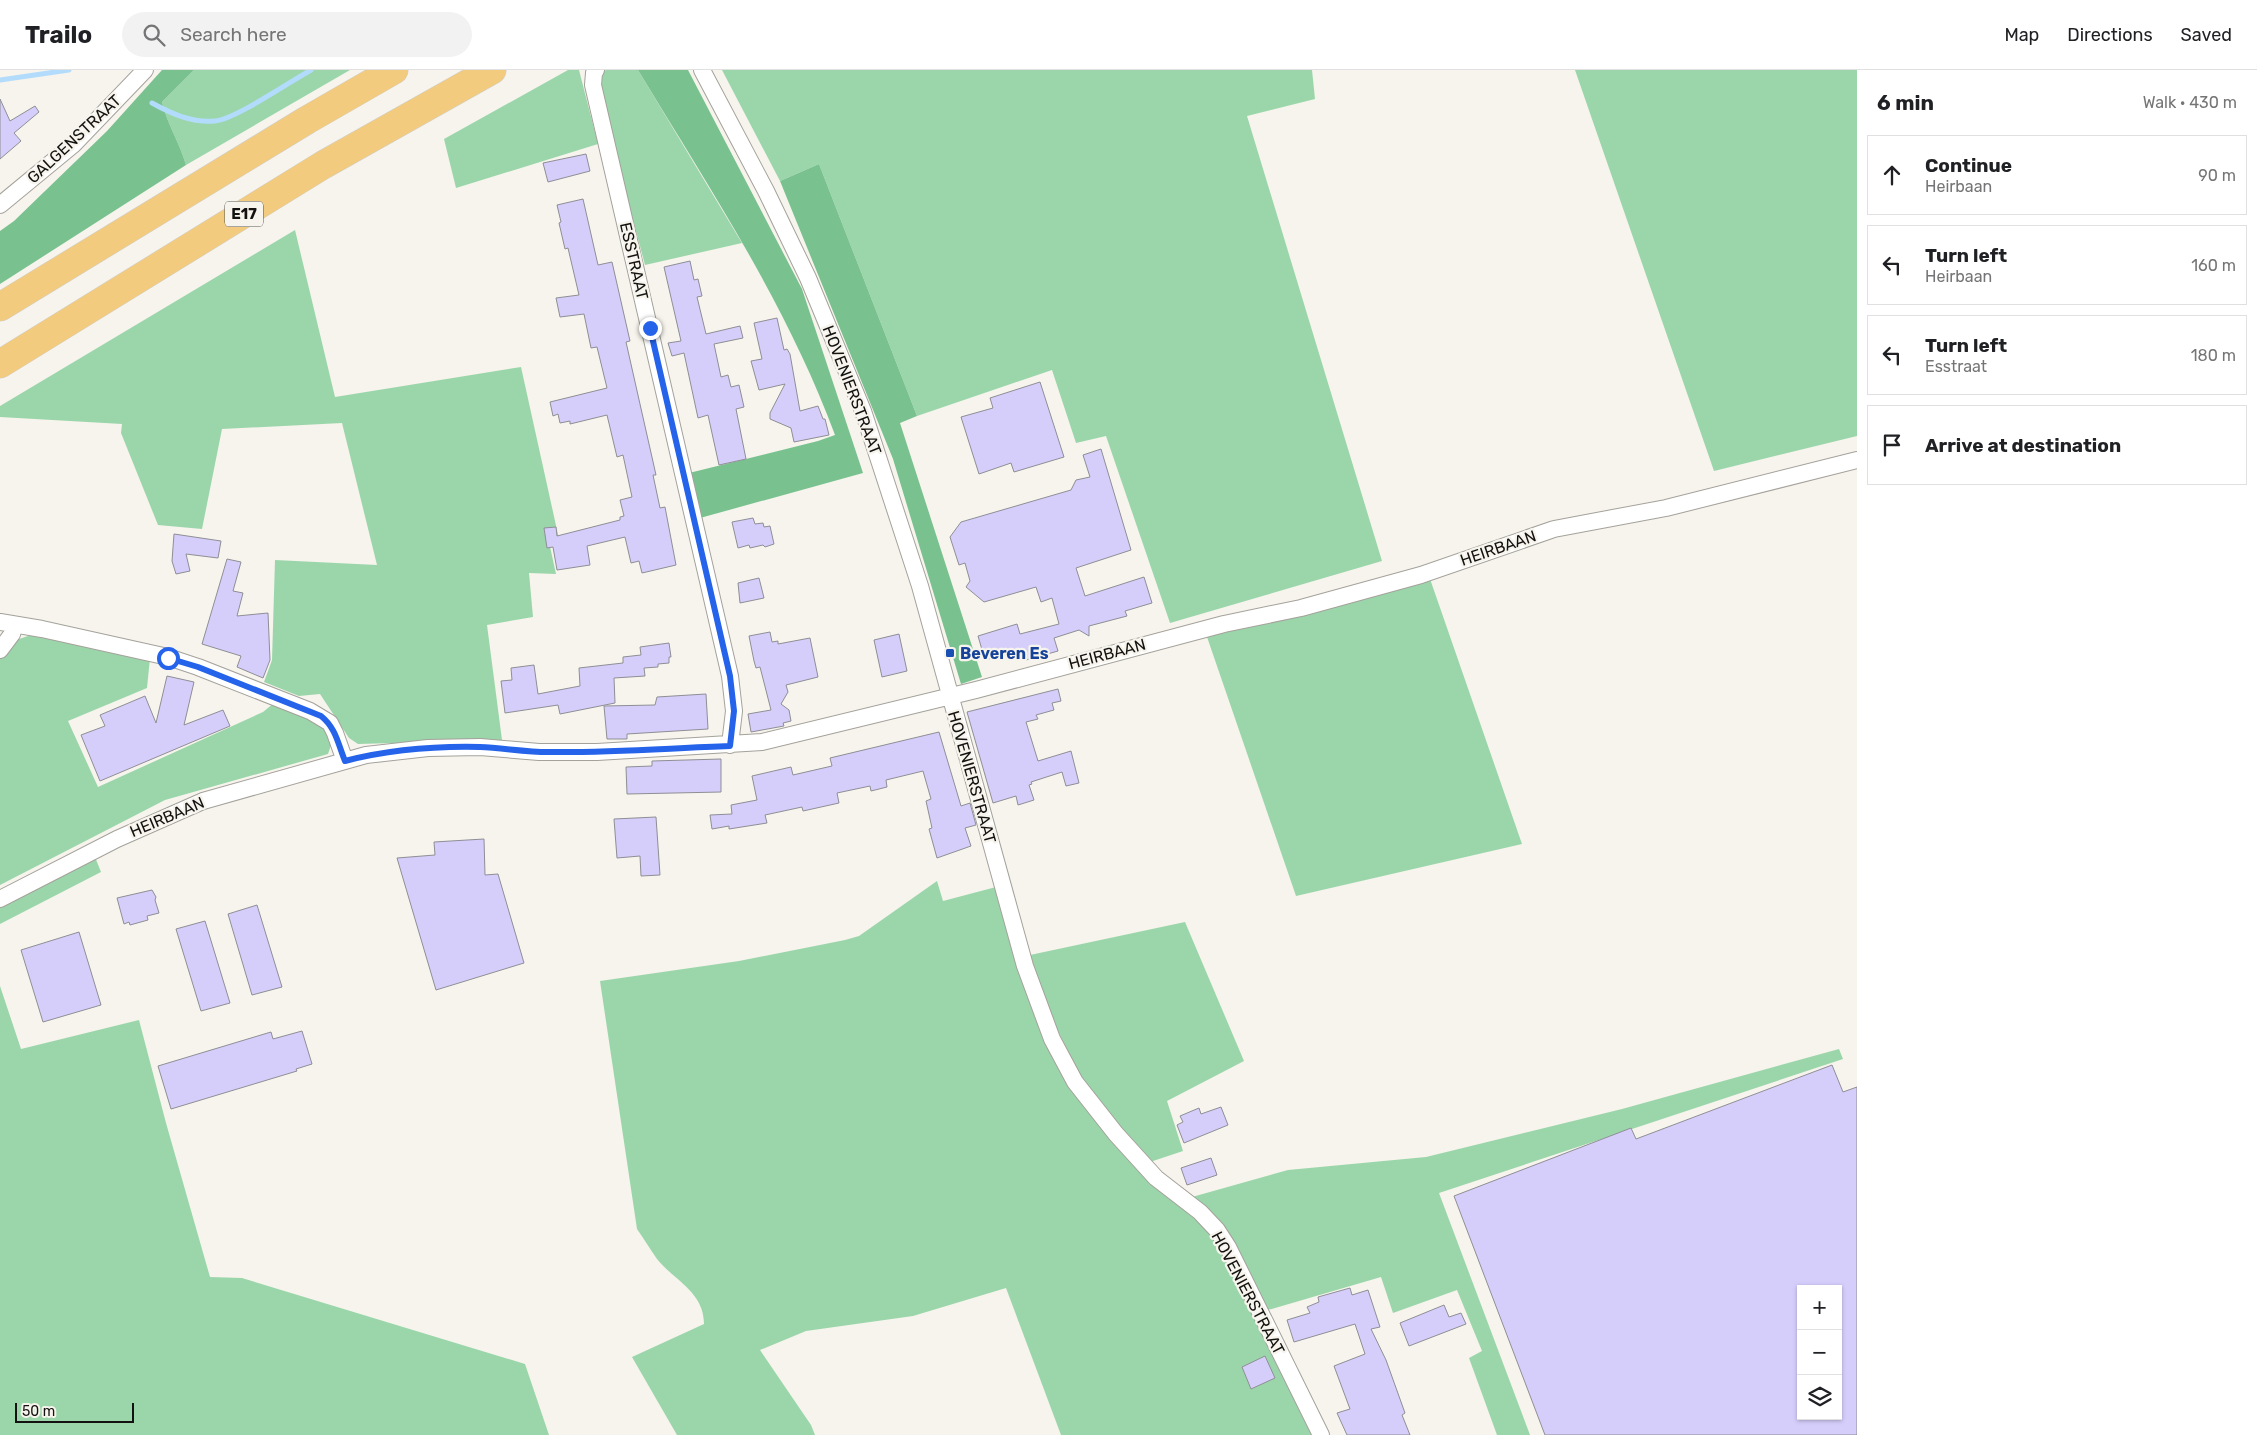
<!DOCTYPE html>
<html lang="en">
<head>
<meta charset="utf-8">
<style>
	body { margin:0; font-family:Rubik,sans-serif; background:#f2f2f2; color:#202124 }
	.controls { position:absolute; right:15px; bottom:15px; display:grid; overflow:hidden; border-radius:0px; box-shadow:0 1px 4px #0004 }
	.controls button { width:45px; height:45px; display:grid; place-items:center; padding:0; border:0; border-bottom:1px solid #e0e0e0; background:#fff; color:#202124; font:25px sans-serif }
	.scale { position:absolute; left:15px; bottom:12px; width:119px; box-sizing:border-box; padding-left:5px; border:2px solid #131210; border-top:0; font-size:14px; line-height:18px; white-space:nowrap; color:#131210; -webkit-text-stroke:4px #f6f4ec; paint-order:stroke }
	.stop { position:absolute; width:15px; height:15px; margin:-11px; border:4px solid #2563eb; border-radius:50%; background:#fff }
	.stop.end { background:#2563eb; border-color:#fff; box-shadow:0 1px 5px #0008 }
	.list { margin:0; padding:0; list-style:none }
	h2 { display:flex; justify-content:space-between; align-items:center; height:65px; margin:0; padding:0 20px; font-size:21px }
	h2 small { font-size:16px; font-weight:400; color:#757577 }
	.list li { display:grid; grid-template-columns:32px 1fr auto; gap:15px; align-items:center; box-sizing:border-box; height:80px; margin:0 10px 10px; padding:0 10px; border:1px solid #e0e0e0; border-radius:0px }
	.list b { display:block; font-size:19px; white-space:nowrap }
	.list p { margin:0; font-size:16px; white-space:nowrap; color:#757577 }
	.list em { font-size:16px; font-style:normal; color:#757577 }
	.icon { flex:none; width:28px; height:28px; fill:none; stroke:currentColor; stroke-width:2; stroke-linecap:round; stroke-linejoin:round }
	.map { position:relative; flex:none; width:1857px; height:1365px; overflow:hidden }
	header { display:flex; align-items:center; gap:30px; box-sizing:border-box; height:70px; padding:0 25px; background:#fff; border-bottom:1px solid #e0e0e0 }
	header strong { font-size:24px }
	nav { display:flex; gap:28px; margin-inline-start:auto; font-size:18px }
	.search { width:350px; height:45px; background:#f2f2f2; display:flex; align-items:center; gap:12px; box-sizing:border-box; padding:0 18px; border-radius:28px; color:#757577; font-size:19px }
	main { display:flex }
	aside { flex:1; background:#fff }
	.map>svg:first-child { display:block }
	.green { fill:#9bd6ab }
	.forest { fill:#79c28f }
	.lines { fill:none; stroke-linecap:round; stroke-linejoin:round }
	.stream { stroke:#b3dcfc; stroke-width:5 }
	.building { fill:#d5cefb; stroke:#8f8e95; fill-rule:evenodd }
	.minor-casing { stroke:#a4a29b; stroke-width:18 }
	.motorway-casing { stroke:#d0d0cf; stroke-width:29 }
	.minor { stroke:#fff; stroke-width:16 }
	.motorway { stroke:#f2cb7f; stroke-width:28 }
	.route { stroke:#2563eb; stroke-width:6 }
	.transit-dot { fill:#1a4fb4; stroke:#f6f4ec; stroke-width:2 }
	.labels { text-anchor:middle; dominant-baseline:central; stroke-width:4.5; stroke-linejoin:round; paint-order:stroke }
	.shield { fill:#f6f4ec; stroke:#575652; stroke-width:1 }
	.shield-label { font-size:15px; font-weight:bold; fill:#131210 }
	.street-label { font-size:16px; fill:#131210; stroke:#f6f4ec }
	.transit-label { font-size:16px; font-weight:bold; fill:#164399; stroke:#f6f4ec; text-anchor:start }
</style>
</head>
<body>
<header>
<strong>Trailo</strong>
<div class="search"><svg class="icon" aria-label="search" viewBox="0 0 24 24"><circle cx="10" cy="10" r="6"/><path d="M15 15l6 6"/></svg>Search here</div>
<nav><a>Map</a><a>Directions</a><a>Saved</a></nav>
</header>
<main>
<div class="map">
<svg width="1857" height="1365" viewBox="0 0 1857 1365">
	<rect width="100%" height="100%" fill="#f6f4ec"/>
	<path class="green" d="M194 0H350L186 95C180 73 167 54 162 32Z
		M568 0H579L598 74 456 118 444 69Z
		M606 0H638L742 173 645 195 596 10 597 5Z
		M722 0H1312L1315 29 1247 46 1382 491 1170 553 1106 366 1076 373 1052 300 917 346 819 94 780 111Z
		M1575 0H1857V366L1714 401Z
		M295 160 335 327 521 297 559 469 549 472 556 504 529 503 533 547 487 555 502 670 358 674 349 668 320 624 299 626 264 612 272 590 275 490 377 495 342 353 222 359 202 459 158 455 121 363 122 354 0 347V336Z
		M1429 506 1522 774 1296 826 1206 564Z
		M34 564 150 588 147 618 68 651 98 717 263 642 274 633C290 639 330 652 331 673 331 676 329 681 328 684L165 730 0 815V584L19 569Z
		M95 787 101 802 0 854V835Z
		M937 811 943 831 996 817 1036 948 1054 991 1082 1032 1144 1106 1203 1156 1221 1181 1313 1365H1061L1006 1218 913 1246 806 1261 760 1280 811 1355 815 1365H677L632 1287 704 1254C704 1222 675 1211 657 1189 650 1179 644 1169 637 1159L600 911 739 891 845 870 859 866Z
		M1185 852 1244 991 1167 1031 1183 1081 1150 1092 1081 1009 1050 944 1030 885Z
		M0 916 21 979 139 950 166 1053 210 1207 242 1208 525 1294 549 1365H0Z
		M1839 979 1843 989 1439 1123 1530 1365H1497L1469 1288 1482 1281 1457 1220 1393 1243 1381 1207 1268 1240 1192 1127 1288 1100 1426 1087 1622 1039Z"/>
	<path class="forest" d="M162 0H194L162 32C167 54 180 73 186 95L0 214V161L14 151 107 61Z
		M638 0H688L802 219 863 403 700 448 689 403 818 371 835 365C787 235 710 119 638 0Z
		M819 94 917 346 900 353 982 607 961 614 893 389 780 111Z"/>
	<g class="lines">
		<path class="stream" d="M0 10 69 0
			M152 33C172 44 192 53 215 51 234 50 291 11 311 0"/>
	</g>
	<path class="building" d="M0 29 10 51 35 36 39 42 14 63 21 71 0 89Z
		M586 84 590 101 548 112 543 93Z
		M583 129 598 195 612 192 630 271 626 272 656 405H653L660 438 665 437 676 495 642 503 639 491 631 493 625 467 587 476 590 495 557 500 553 477 547 478 544 458 556 457 557 466 620 450V447L624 446 620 430 632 427 623 385 617 387 607 345 570 354V351L560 353 558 344 553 346 550 332 607 318 597 277 591 278 584 244 560 247 556 228 579 225 568 178 565 179 559 153 561 152 557 135Z
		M690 191 694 210 698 209 702 226 697 227 706 264 740 256 743 268 714 274 721 307 728 305 731 317 739 315 744 337 736 339 746 389 719 395 708 345 698 348 684 283 672 286 668 273 681 271 664 197Z
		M777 248 784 280 787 279 790 284 800 341 818 336 823 349H825L829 365 794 372 791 358 770 349V343L785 314 759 320 751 291 762 289 754 253Z
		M1040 312 1064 387 1014 402 1011 393 979 404 961 347 993 338 990 328Z
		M1101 379 1131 480 1076 498 1085 526 1144 507 1152 533 1125 541 1127 546 1089 556V566L1079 560 1054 568 1058 581 1026 590 1023 579 985 590 978 566 1017 554 1020 564 1059 554 1052 528 1041 532 1036 517 984 532 966 517 970 511 965 493 959 495 950 467 961 452 1071 420 1076 410 1090 407 1083 385Z
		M753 448 755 454 763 453 764 457 770 456 774 474 765 477 763 475 750 478 749 475 738 478 732 452Z
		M174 464 221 471 218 488 186 484 190 501 176 504 172 491Z
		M227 489 241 492 233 521 243 523 237 546 268 543 270 590 263 608 237 597 241 586 202 574Z
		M759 508 764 528 740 533 738 513Z
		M770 562 772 572 778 571V574L810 568 818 607 786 615 788 622 781 634 789 640 791 651 783 653 784 656 751 662 748 644 771 640 760 597 756 598 754 591 749 566Z
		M899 564 907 601 882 607 874 570Z
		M669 573 671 587H669V593L658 594V597L644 598 645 606 614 608 615 633 560 644 558 635 505 643 501 611 512 610 511 598 534 595 538 624 580 616 579 598 623 593V587L641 585 640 577Z
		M167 606 194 612 184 655 223 640 230 656 100 711 81 665 105 656 100 645 145 626 156 653Z
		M1058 619 1061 631 1052 633 1054 640 1036 645 1038 649 1026 652 1038 691 1071 681 1079 713 1066 716 1062 702 1031 712 1032 714 1029 715 1034 730 1018 735 1016 726 993 733 967 642Z
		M706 624 708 659 627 664V669H607L604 636 655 635 657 627Z
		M939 662 961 736 970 733 976 755 965 758 971 776 937 788 929 759 932 758 926 731 931 729 923 701 886 710 887 717 871 721 870 716 837 723 839 733 803 741 802 737 765 745 767 753 729 759V756L712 759 710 745 732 744 731 735 757 730 752 706 791 697 793 705 832 696 830 688Z
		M721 689V722L627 724 626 697 652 696V691Z
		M656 747 660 805 641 806 640 786 617 788 614 749Z
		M484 769 485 805 498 804 524 893 436 920 397 788 435 785 434 772Z
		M152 820 156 827 155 830 159 843 147 846 148 850 130 855 129 852 124 854 117 828Z
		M257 835 282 917 252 925 228 844Z
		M205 851 230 933 201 941 176 859Z
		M79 862 101 935 43 952 21 880Z
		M302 961 312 994 296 999 297 1001 171 1039 158 996 271 962 273 969Z
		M1832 995 1843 1022 1857 1017V1365H1545L1454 1126 1631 1058 1636 1069ZM1801 1219H1838V1346H1801Z
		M1221 1037 1228 1055 1184 1073 1177 1055 1183 1052 1180 1046 1199 1038 1201 1044Z
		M1211 1088 1217 1105 1187 1115 1181 1098Z
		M1350 1218 1352 1225 1368 1220 1380 1257 1371 1259 1386 1290 1405 1343 1402 1345 1410 1365H1347L1337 1343 1350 1339 1334 1296 1365 1284 1355 1254 1294 1272 1287 1250 1310 1243 1307 1237 1319 1232 1318 1227Z
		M1444 1235 1449 1247 1461 1243 1466 1254 1409 1276 1400 1253Z
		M1265 1286 1275 1308 1251 1319 1242 1297Z"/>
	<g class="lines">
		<g class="minor-casing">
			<path id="minor" d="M596 0 594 3 593 15 730 606 734 641 730 675
				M702 0 766 121 808 208 863 341 920 516 1025 896 1052 969 1075 1012 1116 1064 1156 1108 1200 1142 1217 1160 1228 1177 1321 1365
				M0 135 74 74 145 0
				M0 552 42 559 168 587 198 597 310 641 330 653 335 663 345 691
				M0 580 12 564 15 555
				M0 829 117 769 203 731 366 685 428 678 480 677 539 682H597L762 672 976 620 1224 554 1301 538 1421 505 1554 459 1666 438 1857 390"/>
		</g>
		<g class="motorway-casing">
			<path id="motorway" d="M0 237 307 50 394 0
				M0 294 323 95 492 0"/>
		</g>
		<use href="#minor" class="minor"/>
		<use href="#motorway" class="motorway"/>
	</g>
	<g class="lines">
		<path class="route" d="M168 588 198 597 321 646C336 658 338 674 345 691 388 680 435 676 480 677 503 678 526 682 548 682 609 683 670 678 730 676L734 641 730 606 650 258"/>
	</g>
	<rect class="transit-dot" x="945" y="578" width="10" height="10" rx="2.5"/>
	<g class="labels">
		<rect class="shield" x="225" y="131.5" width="38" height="25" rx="4"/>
		<g class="shield-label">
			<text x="244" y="144">E17</text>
		</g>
		<g class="street-label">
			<text transform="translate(74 69) rotate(-43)">GALGENSTRAAT</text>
			<text transform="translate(634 191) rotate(77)">ESSTRAAT</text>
			<text transform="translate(852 320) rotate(69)">HOVENIERSTRAAT</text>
			<text transform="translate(1498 478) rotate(-19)">HEIRBAAN</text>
			<text transform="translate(1107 584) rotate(-15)">HEIRBAAN</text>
			<text transform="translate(972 707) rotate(74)">HOVENIERSTRAAT</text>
			<text transform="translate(167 747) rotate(-23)">HEIRBAAN</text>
			<text transform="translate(1248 1223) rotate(62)">HOVENIERSTRAAT</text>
		</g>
		<g class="transit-label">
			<text x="960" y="583">Beveren Es</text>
		</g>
	</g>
</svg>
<div class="controls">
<button>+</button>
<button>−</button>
<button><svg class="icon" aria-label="layers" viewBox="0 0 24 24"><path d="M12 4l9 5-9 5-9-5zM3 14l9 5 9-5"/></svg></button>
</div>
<div class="scale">50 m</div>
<div class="stop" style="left:168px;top:588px"></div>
<div class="stop end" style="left:650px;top:258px"></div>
</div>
<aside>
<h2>6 min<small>Walk · 430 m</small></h2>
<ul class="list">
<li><svg class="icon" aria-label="ahead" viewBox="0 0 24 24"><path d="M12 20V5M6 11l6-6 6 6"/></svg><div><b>Continue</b><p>Heirbaan</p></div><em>90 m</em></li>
<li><svg class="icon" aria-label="left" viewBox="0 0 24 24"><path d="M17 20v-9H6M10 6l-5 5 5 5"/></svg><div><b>Turn left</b><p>Heirbaan</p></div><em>160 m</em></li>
<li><svg class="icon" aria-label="left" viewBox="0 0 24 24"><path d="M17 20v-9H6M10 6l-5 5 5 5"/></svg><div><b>Turn left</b><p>Esstraat</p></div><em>180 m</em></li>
<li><svg class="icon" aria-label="arrive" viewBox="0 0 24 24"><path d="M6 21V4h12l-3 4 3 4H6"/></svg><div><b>Arrive at destination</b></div></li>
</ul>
</aside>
</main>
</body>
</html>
